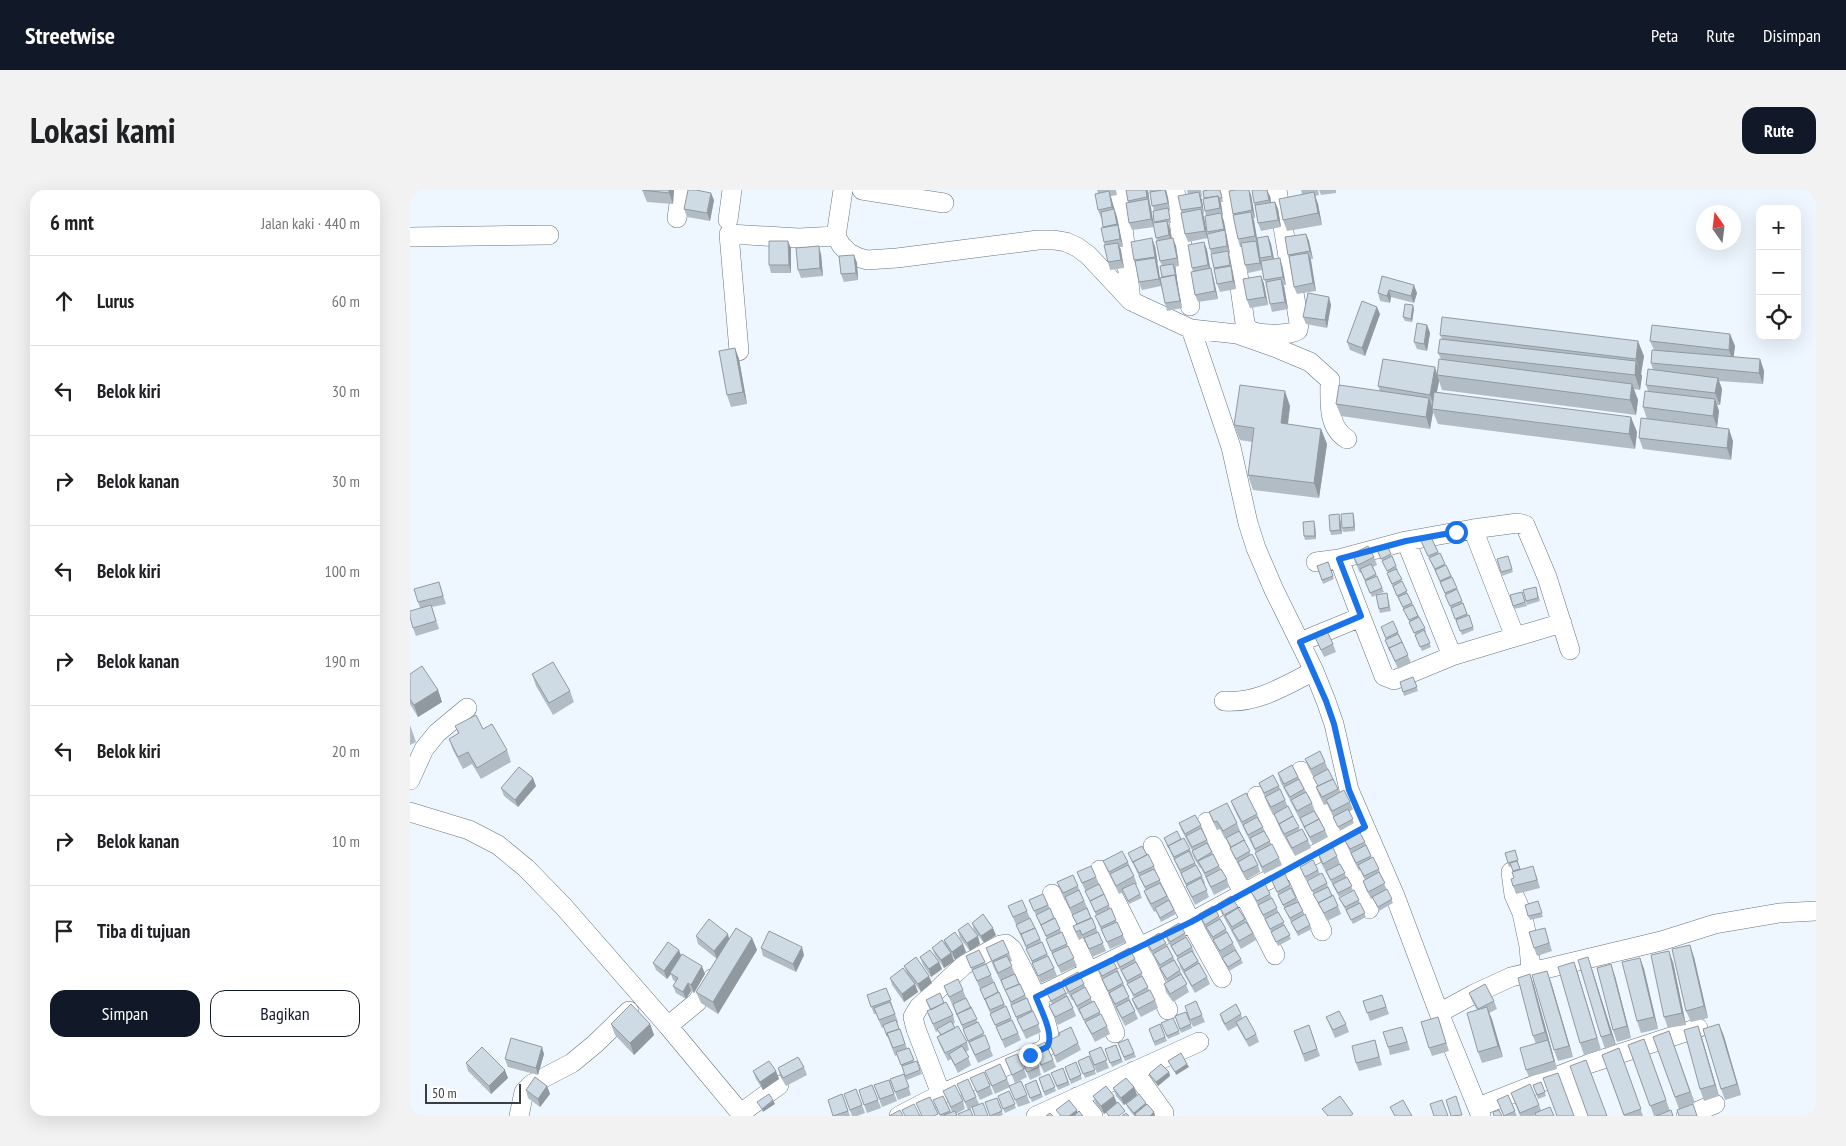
<!DOCTYPE html>
<html lang="id">
<head>
<meta charset="utf-8">
<style>
	body { margin:0; font-family:"PT Sans Narrow",sans-serif; background:#f2f2f2; color:#202124 }
	.controls { position:absolute; right:15px; top:15px; display:grid; overflow:hidden; border-radius:10px; box-shadow:0 5px 20px #0002 }
	.controls button { width:45px; height:45px; display:grid; place-items:center; padding:0; border:0; border-bottom:1px solid #e0e0e0; background:#fff; color:#202124; font:25px sans-serif }
	.compass { position:absolute; left:1286px; top:15px; width:45px; height:45px; border-radius:50%; background:#fff; box-shadow:0 5px 20px #0002; rotate:346deg }
	.scale { position:absolute; left:15px; bottom:12px; width:96px; box-sizing:border-box; padding-left:5px; border:2px solid #393e41; border-top:0; font-size:14px; line-height:18px; white-space:nowrap; color:#393e41; -webkit-text-stroke:4px #fff; paint-order:stroke }
	.stop { position:absolute; width:15px; height:15px; margin:-11px; border:4px solid #1a73e8; border-radius:50%; background:#fff }
	.stop.end { background:#1a73e8; border-color:#fff; box-shadow:0 1px 5px #0008 }
	.list { margin:0; padding:0; list-style:none }
	h2 { display:flex; justify-content:space-between; align-items:center; height:65px; margin:0; padding:0 20px; font-size:21px }
	h2 small { font-size:16px; font-weight:400; color:#757577 }
	.list li { display:grid; grid-template-columns:32px 1fr auto; gap:15px; align-items:center; box-sizing:border-box; height:90px; padding:0 20px; border-top:1px solid #e0e0e0 }
	.list b { display:block; font-size:19px; white-space:nowrap }
	.list em { font-size:16px; font-style:normal; color:#757577 }
	.actions { display:flex; gap:10px; padding:15px 20px }
	.actions a { flex:1; padding:11px 0; border:1px solid #111827; border-radius:15px; text-align:center; font-size:18px; color:#111827 }
	.actions .main { background:#111827; color:#fff }
	.icon { flex:none; width:28px; height:28px; fill:none; stroke:currentColor; stroke-width:2; stroke-linecap:round; stroke-linejoin:round }
	.map { position:relative; flex:none; width:1406px; height:926px; overflow:hidden; border-radius:15px }
	header { display:flex; align-items:center; gap:30px; box-sizing:border-box; height:70px; padding:0 25px; background:#111827; color:#fff }
	header strong { font-size:24px }
	nav { display:flex; gap:28px; margin-inline-start:auto; font-size:18px }
	.intro { display:flex; align-items:center; justify-content:space-between; box-sizing:border-box; height:120px; padding:0 30px }
	h1 { margin:0; font-size:35px }
	.button { padding:12px 22px; border-radius:15px; background:#111827; color:#fff; font-size:18px; font-weight:700 }
	main { display:flex; gap:30px; padding:0 30px }
	aside { flex:1; background:#fff; border-radius:15px; box-shadow:0 5px 20px #0002 }
	.map>svg:first-child { display:block }
	.lines { fill:none; stroke-linecap:round; stroke-linejoin:round }
	.minor-casing { stroke:#69747c; stroke-width:20 }
	.minor { stroke:#fff; stroke-width:19 }
	.wall { fill:#b2bcc4 }
	.shaded-wall { fill:#9199a0 }
	.building { fill:#cfdbe4; stroke:#9199a0 }
	.route { stroke:#1a73e8; stroke-width:6 }
</style>
</head>
<body>
<header>
<strong>Streetwise</strong>
<nav><a>Peta</a><a>Rute</a><a>Disimpan</a></nav>
</header>
<div class="intro"><h1>Lokasi kami</h1><a class="button">Rute</a></div>
<main>
<aside>
<h2>6 mnt<small>Jalan kaki · 440 m</small></h2>
<ul class="list">
<li><svg class="icon" aria-label="ahead" viewBox="0 0 24 24"><path d="M12 20V5M6 11l6-6 6 6"/></svg><div><b>Lurus</b></div><em>60 m</em></li>
<li><svg class="icon" aria-label="left" viewBox="0 0 24 24"><path d="M17 20v-9H6M10 6l-5 5 5 5"/></svg><div><b>Belok kiri</b></div><em>30 m</em></li>
<li><svg class="icon" aria-label="right" viewBox="0 0 24 24"><path d="M7 20v-9h11M14 6l5 5-5 5"/></svg><div><b>Belok kanan</b></div><em>30 m</em></li>
<li><svg class="icon" aria-label="left" viewBox="0 0 24 24"><path d="M17 20v-9H6M10 6l-5 5 5 5"/></svg><div><b>Belok kiri</b></div><em>100 m</em></li>
<li><svg class="icon" aria-label="right" viewBox="0 0 24 24"><path d="M7 20v-9h11M14 6l5 5-5 5"/></svg><div><b>Belok kanan</b></div><em>190 m</em></li>
<li><svg class="icon" aria-label="left" viewBox="0 0 24 24"><path d="M17 20v-9H6M10 6l-5 5 5 5"/></svg><div><b>Belok kiri</b></div><em>20 m</em></li>
<li><svg class="icon" aria-label="right" viewBox="0 0 24 24"><path d="M7 20v-9h11M14 6l5 5-5 5"/></svg><div><b>Belok kanan</b></div><em>10 m</em></li>
<li><svg class="icon" aria-label="arrive" viewBox="0 0 24 24"><path d="M6 21V4h12l-3 4 3 4H6"/></svg><div><b>Tiba di tujuan</b></div></li>
</ul>
<div class="actions"><a class="main">Simpan</a><a>Bagikan</a></div>
</aside>
<div class="map">
<svg width="1406" height="926" viewBox="0 0 1406 926">
	<rect width="100%" height="100%" fill="#eef7ff"/>
	<g class="lines">
		<g class="minor-casing">
			<path id="minor" d="M433 0 426 46 431 55 439 63 447 67 457 70 487 68 628 50H644L656 52 667 57 678 65 721 111 781 139 821 257 838 333 846 358 864 400 904 481 916 511 924 534 939 600 985 706 1029 823 1071 926
				M452 0 534 13
				M709 0 721 111
				M765 0 780 116
				M816 0 835 133C836 136 837 138 840 140 848 145 881 146 888 140L889 133 867 0
				M267 28 271 0
				M318 30 322 0
				M0 47 139 45
				M781 139 827 144 864 157 900 172 920 190C920 211 917 237 937 249
				M329 161 319 44 389 48 426 46
				M1063 339 1108 333 1115 335 1137 387 1160 460
				M996 351 1042 466
				M906 372 929 369 996 351 1063 339 1105 447 1042 466 984 490 974 486 951 427
				M1105 447 1152 433
				M890 452 951 427 929 369
				M814 511C847 514 876 495 904 481
				M891 581 928 651 959 719
				M0 590 14 559 27 543 57 518
				M847 606 883 676 912 741
				M0 622 59 640 88 655 116 678 154 717 258 836 333 926
				M797 632 865 765
				M743 656 781 732 812 788
				M690 680 729 757 758 820
				M1101 682 1104 705 1112 723 1119 756 1121 781
				M642 704 679 782 705 843
				M629 806 781 732 955 637
				M1029 823 1064 804 1101 787 1251 751 1305 734 1369 723 1406 721
				M258 836 287 812 303 788
				M724 881 754 923
				M1154 884 1171 926
				M667 907 683 926
				M1068 917 1181 873 1288 838
				M331 923 369 895
				M109 926 114 902 122 894 162 873 185 854 219 821
				M489 926 531 904 633 860 639 854C643 834 612 778 602 759L596 754 590 755 554 775 509 817 503 827 506 839 531 904
				M626 926 789 852
				M1276 926 1305 914"/>
		</g>
		<use href="#minor" class="minor"/>
	</g>
	<path class="wall" d="M232 0H264L263 14 237 12Z
		M687 0H706L707 5 701 6 704 20 707 27 713 57H710L714 78 700 80 698 72 694 52V38L692 27 691 28 688 20V3Z
		M716 0H738L743 33H745L743 21H744L739 0H756L760 21H759L761 33H758L762 48 766 56 769 76 764 77 772 118 757 121 755 113 751 96 732 100 729 92 726 77 724 70 745 56 750 88 752 87V76L750 71 747 51 744 37 722 40 719 33 718 13Z
		M777 0H791L792 6 791 7 794 24 793 25 798 48 778 52 775 44 771 20 778 4Z
		M822 0H839L841 5 845 28H843L847 48 858 46 861 54 864 69 872 75 876 95H874L878 119 862 122 860 114 849 62 852 80 838 83 835 75 832 57H830L828 49 823 24Z
		M891 0H908L909 5 905 6 908 14 912 35 877 41 873 30 892 4Z
		M909 0H926V3L911 5Z
		M811 2 813 12H810L813 26H812L817 48 820 64H819L820 68 826 99 810 102 807 94 800 59 796 26 795 21Z
		M860 6 861 12H865L868 19 871 37 851 41 848 33 844 13Z
		M304 10 300 31 277 27 274 19Z
		M896 44 899 51 903 69H900L906 101 887 104 884 97 875 47Z
		M794 52 797 60 800 78 803 86 808 109 788 112 785 105 783 82 782 78Z
		M381 58V83H361L359 75Z
		M411 64 413 86 391 88 388 80Z
		M444 65 447 73 448 90 434 92 431 84Z
		M851 86 854 94 858 115 840 118 837 110Z
		M972 86 1007 103 1004 113 981 107 980 113 970 111 968 103Z
		M921 115 917 138 896 134 893 127Z
		M1004 119 1002 132 995 131 993 127Z
		M970 124 955 166 940 160 937 152Z
		M1017 135 1020 143 1017 161 1007 159 1004 152Z
		M1320 144 1325 156 1323 167 1350 169 1354 181 1353 194 1309 191 1312 199 1310 215H1307L1309 221 1307 237 1237 229 1233 217 1238 201 1236 195 1243 180 1241 173 1244 160 1240 151Z
		M1030 145 1234 166 1231 184 1232 186 1230 200 1224 199 1228 210 1226 225 1032 200 1029 191 1027 202 1227 242 1225 259 1028 234 1023 222 1020 239 931 226 926 214 970 201 968 196 1027 183 1031 169 1028 163 1032 149Z
		M325 158 329 169 337 214 321 217 317 205Z
		M880 216 878 234 911 239 917 254 909 308 843 300 838 285 842 252 830 250 824 235Z
		M1229 248 1323 251 1321 270 1233 259Z
		M943 323 944 327 945 341 933 342 932 338Z
		M930 328 932 344 921 345 920 341Z
		M905 335 906 349 895 350 894 346Z
		M1021 347 1029 364 1030 363 1035 376 1036 375 1042 387 1064 440 1052 445 1030 392 1013 355Z
		M977 355 986 376 988 380H987L998 405 1015 438 1016 442H1015L1021 457 1012 461 1000 433 978 387V383L967 360Z
		M942 364 964 367 967 375 963 377 974 402 967 404 977 403 981 421 970 423 969 419 966 405 962 407 951 382 950 383 945 372Z
		M1098 366 1103 382 1092 386 1087 369Z
		M918 372 924 389 913 394 907 376Z
		M29 392 36 414 22 417 29 439 6 446 3 438 10 418 8 412Z
		M1127 401 1130 411 1117 415 1116 411Z
		M1112 402 1117 416 1104 419 1100 405Z
		M971 437 988 442 1001 473 988 479 977 454 976 450Z
		M905 447 923 454 926 462 914 467Z
		M0 484 28 500 32 512 8 527 0 514Z
		M122 484 160 501 164 512 143 525 126 496Z
		M1003 487 1008 501 994 506 990 492Z
		M0 535 6 552 0 555Z
		M45 536 73 539 97 560 101 572 71 589 62 574 53 579 43 560 39 549 48 543Z
		M895 569 915 572 918 579 930 603 940 612 943 619 939 622 944 633 930 641 917 614 914 615 909 605 906 597 908 596 898 577Z
		M882 575 902 613 905 621 915 640 918 647 903 655 870 591 868 583Z
		M849 593 869 596 878 617 890 640 898 650 901 658 885 666 871 641 864 625H863L858 615Z
		M126 596 108 617 94 606 91 598Z
		M821 611 847 624 861 655 869 668 872 675 854 684 848 671 845 663H846L824 619Z
		M799 622 827 633 830 641 841 665 848 675 850 682 836 690 823 665 816 648 815 649 810 639 807 640 802 630Z
		M769 633 791 635 800 657 810 679 817 689 819 697 804 705 791 678H790L784 668 782 661V660L772 641Z
		M754 648 771 649 780 659 783 667H782L792 686 795 693 794 694 799 707 785 715Z
		M934 649 955 652 962 668 969 679 971 687 983 713 969 721 963 708 961 709 956 699 953 691 955 690 950 680 949 681 944 671Z
		M1105 660 1110 679 1126 684 1130 698 1106 704 1103 696 1104 688 1103 681 1101 676 1099 677 1095 663Z
		M718 663 744 676 752 697 766 724 751 732 746 721 744 722 737 709 734 701H736Z
		M908 663 927 666 930 674 943 700 929 707 910 671Z
		M693 671 718 672 724 686 727 694 726 695 732 708 719 714 713 702 709 704 696 678Z
		M890 677 908 680 910 684 896 691Z
		M667 682 686 687 716 752 700 759 688 733 686 725Z
		M663 685 696 761 682 767 676 752 675 753 673 748 669 750 666 744 663 736 667 735 656 711H655L650 700 647 692Z
		M862 691 880 695 894 725 900 735 902 739 888 746 876 722Z
		M897 691 917 693 918 697 928 716 931 724 917 731Z
		M841 702 860 704 881 749 868 756Z
		M633 704 658 756 667 776 651 783 639 757 637 749 619 710Z
		M821 706 843 743 846 750 831 759 811 722 808 714Z
		M929 708 949 710 950 714 956 727 943 734Z
		M1128 711 1133 727 1120 730 1118 726Z
		M598 716 617 721 620 728 644 778 647 786 631 793Z
		M789 724 809 726 833 773 819 781 805 754 792 732Z
		M562 733 586 745 574 753 564 740Z
		M1135 738 1142 761 1127 766 1124 758Z
		M548 740 570 754 560 761 550 748Z
		M754 742 775 743 777 749 782 757 785 765 797 787 800 794 785 803 770 777 768 769 757 750Z
		M286 746 319 748H342L347 760 308 824 291 813 286 802 307 769 288 754Z
		M534 750 553 754 556 762 545 770 542 765 544 771 534 778 525 765 522 758 535 755Z
		M736 751 756 753 770 780 779 802 763 812 756 802 754 794 757 792 745 769 738 758Z
		M351 758 394 765 386 782 353 766Z
		M576 758 599 763 602 771 600 772 605 784 623 821 631 842 616 849 604 823 597 804 584 778Z
		M569 760 584 792 608 843 611 850 595 858 556 766Z
		M271 765 295 784 284 803 281 801 276 809 266 803 263 796 266 792 263 790 261 784 257 789 246 780 243 773Z
		M704 766 725 769 739 800 745 810 748 818 731 827 725 817 722 809 724 808 707 773Z
		M510 767 529 772 532 779 521 787 513 775Z
		M1178 767 1206 855 1195 859 1191 847Z
		M1284 767 1298 828 1281 832 1276 821Z
		M1230 768 1234 779 1248 839 1231 843 1227 831Z
		M1164 772 1168 784 1191 860 1174 865 1170 853Z
		M1263 772 1276 835 1258 838 1254 827Z
		M494 776 522 793 511 802 503 791 508 802 494 812 482 795 480 788 497 783Z
		M686 776 707 778 728 829 715 836 695 797Z
		M1120 784 1124 796 1147 879 1119 887 1116 880 1126 854 1123 846Z
		M1205 786 1221 848 1207 852 1203 840Z
		M653 790 674 794 682 811H684L697 836 700 844 685 852 670 823V824L663 810H662L655 798Z
		M1141 792 1163 867 1148 871 1144 860Z
		M534 796 553 800 556 808 580 858 583 866 568 873 556 847 553 839Z
		M476 798 483 817V818L488 832 487 833 497 858 504 872 507 871 512 884 497 890 487 865 485 866 474 837 472 838 466 824H464L457 805Z
		M635 799 656 803 663 818 666 826 648 835 642 823 639 816 642 814Z
		M1059 803 1084 811 1087 819 1079 823 1093 867 1072 873 1068 862 1067 820 1062 811Z
		M972 805 979 824 960 831 953 811Z
		M516 810 534 813 543 825 545 833 543 834 545 838 557 852 559 860 556 862 561 875 548 883 541 869 538 871 530 855 527 847 530 845 528 841 526 842 517 821 520 820Z
		M786 811 795 832 783 837 775 816Z
		M776 822 782 838 771 843 765 826Z
		M810 824H831L832 828 846 844 849 852 839 857 827 836 818 841 812 831Z
		M916 827 936 834 939 842 925 848Z
		M1028 827 1039 861 1022 866 1019 858Z
		M763 828 770 844 758 849 751 833Z
		M201 834H240L244 845 224 865 205 845Z
		M750 834 757 851 745 856 739 839Z
		M1309 834 1331 905 1315 910 1311 899Z
		M899 835 910 866 895 872 884 841Z
		M1288 836 1292 848 1309 906 1294 911 1290 899Z
		M1259 841 1285 913 1269 919 1243 847Z
		M995 844 1000 860 980 865 978 857Z
		M718 849 726 867 715 871 708 853Z
		M1234 849 1260 921 1263 926H1244L1218 855Z
		M965 850 972 875 949 881 946 873Z
		M638 851 668 853 671 860 647 873Z
		M706 855 713 872 702 877 695 859Z
		M691 857 699 878 687 883 679 862Z
		M623 858 643 870 646 877 634 883Z
		M1209 858 1233 926H1214L1192 865Z
		M134 864 128 885 98 877 95 869Z
		M609 864 629 877 631 885 620 890Z
		M679 866 686 884 675 888 668 871Z
		M595 869 614 879 617 887 605 893Z
		M666 872 672 889 661 894 655 877Z
		M56 873 98 888 81 904 58 881Z
		M394 877 397 885 376 896 370 886 368 878Z
		M653 878 660 895 648 900 641 883Z
		M343 881H366L369 889 353 900 346 889Z
		M575 881 597 889 600 896 611 891 620 913 608 917 600 897 585 904Z
		M759 882 760 886 748 896 741 888 739 884Z
		M494 884 501 905 488 910 480 889Z
		M639 884 646 901 635 906 629 888Z
		M560 888 580 896 583 904 570 910Z
		M479 890 487 911 472 917 464 895Z
		M626 890 633 907 622 912 615 895Z
		M1131 892 1136 906 1128 909 1123 895Z
		M547 894 566 907 569 914 558 920Z
		M462 895 471 918 457 923 449 900Z
		M137 896 140 904 130 917 118 908 116 900Z
		M724 897 727 905 714 915 706 906 703 898Z
		M446 899 455 923 447 926H442L434 904Z
		M533 901 553 911 555 919 546 924 547 926H530L525 914 533 906 541 922H542Z
		M599 901 606 918 595 923 588 906Z
		M1101 903 1129 915 1131 920 1126 925 1123 926H1110Z
		M432 904 440 926H423Z
		M1098 905 1107 926H1094L1090 917 1087 910Z
		M683 906 707 913 694 924 686 914Z
		M587 908 593 925 590 926H580L575 912Z
		M716 914 737 915 744 922 745 926H724L718 918Z"/>
	<path class="shaded-wall" d="M259 0H264L263 14 259 3Z
		M736 0 738 1 740 15 737 7Z
		M755 0H756L758 7 760 21 758 13Z
		M839 0 841 5 845 28 842 20Z
		M857 0 860 6 862 18 859 10Z
		M699 1 707 27 713 57 710 49 705 24 702 17Z
		M789 2 792 10 794 24 792 17Z
		M904 2 908 14 912 35 908 23Z
		M301 3 304 10 300 31 297 23Z
		M808 6 811 13 813 26 810 18Z
		M738 9 741 17 744 37 741 29Z
		M865 12 868 19 871 37 868 30Z
		M791 19 794 27 798 48 795 41Z
		M841 22 844 30 848 54 845 46Z
		M811 23 814 31 820 64 817 56Z
		M757 31 760 39 762 53 759 45Z
		M896 44 899 51 903 69 900 61Z
		M858 46 861 54 865 74 862 66Z
		M742 48 745 56 748 74 745 67Z
		M763 48 766 56 769 76 767 68Z
		M378 51 381 58V83L379 75Z
		M846 51 849 59 852 80 850 73Z
		M794 52 797 60 801 83 798 75Z
		M708 53 711 60 714 78 711 70Z
		M409 56 411 64 413 86 410 78Z
		M818 61 820 68 826 99 823 91Z
		M898 63 901 70 906 101 903 93Z
		M444 65 447 73 448 90 446 83Z
		M745 68 748 76 751 96 749 89Z
		M870 68 872 75 876 95 873 87Z
		M763 74 765 78 772 118 770 111Z
		M801 78 803 86 808 109 805 101Z
		M851 86 854 94 858 115 855 107Z
		M871 89 874 97 878 119 875 112Z
		M1004 95 1007 103 1004 113 1001 106Z
		M979 100 981 107 980 113 977 106Z
		M919 107 921 115 917 138 915 130Z
		M1003 115 1004 119 1002 132 1001 129Z
		M967 117 970 124 955 166 952 158Z
		M1017 135 1020 143 1017 161 1014 154Z
		M1320 144 1325 156 1323 172 1319 160Z
		M1228 151 1234 166 1231 184 1226 169Z
		M325 158 329 169 337 214 333 202Z
		M1350 169 1354 181 1353 194 1349 183Z
		M1226 171 1232 186 1230 200 1225 185Z
		M1025 177 1029 191 1024 216 1020 205Z
		M1308 188 1312 199 1310 215 1305 203Z
		M1222 194 1228 210 1226 225 1220 210Z
		M875 201 880 216 876 248 871 233Z
		M1019 208 1023 219H1022L1023 222 1020 239 1016 227Z
		M1305 209 1309 221 1307 237 1303 226Z
		M1221 227 1227 242 1225 259 1219 244Z
		M911 239 917 254 909 308 904 293Z
		M1319 239 1323 251 1321 270 1317 258Z
		M943 323 944 327 945 341 944 337Z
		M929 324 930 328 932 344 930 340Z
		M904 331 905 335 906 349 905 346Z
		M28 500 32 512 8 527 4 515Z
		M123 588 126 596 108 617 105 610Z
		M583 738 586 745 574 753 571 746Z
		M318 744 320 752 307 769 304 761Z
		M568 746 570 754 560 761 557 753Z
		M342 748 347 760 308 824 303 812Z
		M553 754 556 762 545 770 542 762Z
		M1280 755 1284 767 1298 828 1294 816Z
		M392 757 394 765 386 782 383 774Z
		M269 760 272 768 260 783 261 784 257 789 254 781Z
		M1259 761 1263 772 1276 835 1272 823Z
		M541 763 544 771 534 778 531 770Z
		M1178 767 1182 779 1206 855 1201 844Z
		M1230 768 1234 779 1248 839 1244 827Z
		M529 772 532 779 521 787 519 779Z
		M1164 772 1168 784 1191 860 1187 848Z
		M1201 774 1205 786 1221 848 1217 836Z
		M292 776 295 784 284 803 281 795Z
		M1137 781 1141 792 1163 867 1159 856Z
		M1120 784 1124 796 1147 879 1135 842Z
		M519 786 522 793 511 802 508 794Z
		M278 793 281 801 276 809 273 802Z
		M505 794 508 802 494 812 492 804Z
		M1077 817 1082 829 1093 867 1088 856Z
		M240 834 244 845 224 865 220 853Z
		M1309 834 1314 846 1331 905 1327 894Z
		M1288 836 1292 848 1309 906 1305 895Z
		M132 857 134 864 128 885 126 878Z
		M777 874 779 877 766 885 765 882Z
		M95 880 98 888 81 904 79 896Z
		M366 881 369 889 353 900 350 892Z
		M759 882 760 886 748 896 746 892Z
		M137 896 140 904 130 917 128 909Z
		M724 897 727 905 714 915 711 908Z
		M704 906 707 913 694 924 691 916Z
		M363 910 365 914 353 922 352 919Z
		M736 913 737 917 725 924 726 926H725L724 923Z
		M667 920 669 926H659Z
		M744 922 745 926H740Z"/>
	<path class="building" d="M232 0H259V3Z
		M278 0H286L301 3 297 23 274 19Z
		M716 0H736L737 7 718 11Z
		M753 0H755L758 13 742 16 740 2Z
		M799 0H810L812 8H809L808 6 794 8 793 1Z
		M825 0H839L842 20 823 24 819 1Z
		M842 0H857L859 10 844 13Z
		M699 1 702 17 688 20 685 4Z
		M789 2 792 17 771 20 768 6Z
		M904 2 908 23 873 30 869 9Z
		M808 6 810 18 795 21 793 9Z
		M738 9 741 29 719 33 716 13Z
		M865 12 868 30 848 33 845 15Z
		M758 18 760 29 744 32 743 21Z
		M704 19 707 34 693 37 691 22Z
		M791 19 795 41 775 44 771 23Z
		M841 22 845 46 828 49 823 25Z
		M811 23 814 39 797 42 795 26Z
		M757 31 759 45 746 48 743 33Z
		M708 35 710 49 694 52 691 38Z
		M815 40 817 56 800 59 797 44Z
		M896 44 900 61 878 65 875 47Z
		M858 46 862 66 850 68 847 48Z
		M742 48 745 67 724 70 721 52Z
		M763 48 767 68 750 71 746 51Z
		M359 51H378L379 75H359Z
		M846 51 850 73 835 75 831 53Z
		M794 52 798 75 782 78 778 55Z
		M708 53 711 70 698 72 694 55Z
		M409 56 410 78 388 80 386 58Z
		M818 61 820 75 804 78 801 64Z
		M898 63 903 93 884 97 879 66Z
		M444 65 446 83 431 84 429 66Z
		M745 68 749 89 729 92 725 71Z
		M870 68 873 87 854 90 851 71Z
		M763 74 766 87 765 85 752 87 750 76Z
		M821 76 823 91 807 94 804 79Z
		M801 78 805 101 785 105 781 82Z
		M765 85 770 111 755 113 750 88Z
		M851 86 855 107 837 110 833 89Z
		M972 86 1004 95 1001 106 979 100 977 106 968 103Z
		M871 89 875 112 860 114 856 92Z
		M898 103 919 107 915 130 893 127Z
		M952 111 967 117 952 158 937 152Z
		M995 114 1003 115 1001 129 993 127Z
		M1032 127 1228 151 1226 169 1030 145Z
		M1007 133 1017 135 1014 154 1004 152Z
		M1242 135 1320 144 1319 160 1240 151Z
		M1030 149 1226 171 1225 185 1028 163Z
		M325 158 333 202 317 205 309 161Z
		M1242 160 1350 169 1349 183 1241 173Z
		M973 169 1025 177 1020 205 968 196Z
		M1029 169 1222 194 1220 210 1027 185Z
		M1238 179 1308 188 1305 203 1236 195Z
		M830 195 875 201 871 233 911 239 904 293 838 285 844 238 824 235Z
		M929 195 1019 208 1016 227 926 214Z
		M1235 201 1305 209 1303 226 1233 217Z
		M1024 202 1221 227 1219 244 1022 219Z
		M1231 228 1319 239 1317 258 1229 248Z
		M943 323 944 337 932 338 931 324Z
		M929 324 930 340 920 341 919 325Z
		M904 331 905 346H894L893 332Z
		M1021 347 1028 362 1018 366 1011 351Z
		M977 355 981 364 971 369 967 360Z
		M958 356 964 367 948 375 942 364Z
		M1030 363 1035 374 1025 379 1019 368Z
		M982 366 986 376 977 381 972 371Z
		M1098 366 1102 379 1091 382 1087 369Z
		M918 372 923 386 912 390 907 376Z
		M961 374 966 384 955 390 950 379Z
		M1036 375 1041 386 1030 391 1025 380Z
		M986 379 992 389 982 394 977 383Z
		M967 386 972 398 960 403 955 391Z
		M1042 387 1047 398 1035 403 1030 392Z
		M992 391 997 401 987 406 983 396Z
		M29 392 33 406 8 412 4 399Z
		M1126 397 1128 408 1116 411 1113 400Z
		M1047 399 1052 411 1040 416 1035 405Z
		M1112 402 1115 412 1103 416 1100 405Z
		M977 403 979 417 969 419 966 405Z
		M997 403 1002 413 993 417 988 407Z
		M1053 413 1057 424 1045 429 1041 418Z
		M21 415 26 431 3 438 0 427V421Z
		M1003 415 1008 426 999 430 993 419Z
		M1059 425 1063 437 1050 441 1046 430Z
		M1009 427 1015 438 1004 443 999 432Z
		M983 431 988 442 976 448 971 437Z
		M1014 440 1020 453 1010 457 1005 445Z
		M917 441 923 454 911 460 905 447Z
		M988 444 992 452 979 458 980 461 975 450Z
		M992 452 998 465 985 471 979 458Z
		M143 472 160 501 139 513 122 484Z
		M12 476 28 500 4 515 0 509V484Z
		M1003 487 1007 497 993 502 990 492Z
		M66 525 73 539 82 534 97 560 67 578 58 562 48 567 39 549 49 543 45 536Z
		M910 561 915 572 901 579 895 569Z
		M882 575 888 587 874 594 868 583Z
		M109 577 123 588 105 610 91 598Z
		M918 579 923 589 908 596 903 587Z
		M863 585 869 596 854 603 849 593Z
		M889 589 894 599 880 607 874 597Z
		M923 589 928 599 912 607 906 597Z
		M870 599 875 610 861 617 855 607Z
		M934 600 940 612 922 621 916 610Z
		M896 602 902 613 887 621 881 610Z
		M836 603 847 624 832 632 821 611Z
		M817 613 827 633 813 641 807 631 804 632 799 622Z
		M878 616 883 626 869 634 864 624Z
		M938 619 943 629 928 637 923 627Z
		M904 621 909 629 894 637 895 638 890 628Z
		M785 625 791 635 775 644 769 633Z
		M883 626 889 637 874 644 869 634Z
		M847 627 853 637 838 645 833 635Z
		M909 629 915 640 900 647 894 637Z
		M791 638 797 650 782 657 776 646Z
		M892 639 898 650 882 658 876 647Z
		M767 641 771 649 758 656 759 658 754 648Z
		M829 641 835 651 834 650 821 657 816 648Z
		M854 641 860 651 845 659 840 648Z
		M949 641 955 652 940 659 934 649Z
		M774 648 780 659 764 667 758 656Z
		M834 650 840 661 826 669 820 658Z
		M797 653 802 662 787 671 782 661Z
		M862 654 869 668 852 677 845 663Z
		M956 655 961 666 946 673 941 663Z
		M732 656 737 665 723 672V673L718 663Z
		M922 656 927 666 913 674 908 663Z
		M1105 660 1108 670 1098 673 1095 663Z
		M712 661 718 672 699 682 693 671Z
		M779 661 785 673 770 680 764 669Z
		M738 664 744 676 729 683 723 672Z
		M803 664 809 676 795 683 788 671Z
		M842 664 848 675 833 682 828 672Z
		M963 667 969 679 954 686 948 675Z
		M903 670 908 680 895 687 890 677Z
		M1107 671 1110 679 1103 681 1100 673Z
		M930 674 935 683 921 690 916 681Z
		M718 675 724 686 706 696 700 684Z
		M786 675 792 686 776 694 771 683Z
		M681 676 686 687 672 693 667 682Z
		M1123 676 1127 690 1103 696 1101 689 1104 688 1102 682Z
		M744 679 750 690 735 697 729 686Z
		M811 679 817 689 801 697 796 687Z
		M969 682 975 693 958 702 953 691Z
		M912 683 917 693 902 701 897 691Z
		M875 684 880 695 867 702 862 691Z
		M663 685 668 696 653 703 647 692Z
		M937 687 942 696 928 703 923 694Z
		M791 688 797 700 782 707 776 696Z
		M725 693 730 704 718 711 712 699Z
		M750 693 757 706 741 714 734 701Z
		M689 694 694 704 680 711 675 701Z
		M855 694 860 704 847 711 841 702Z
		M918 697 922 706 908 713 909 714 903 704Z
		M881 698 886 708 873 715 868 705Z
		M977 699 982 709 968 717 962 707Z
		M669 700 674 711 660 718 655 707Z
		M944 700 949 710 935 717 929 708Z
		M633 704 638 715 624 721 619 710Z
		M694 704 699 715 685 722 680 711Z
		M923 705 928 716 914 723 908 713Z
		M821 706 828 717 814 725 808 714Z
		M862 708 867 718 853 725 848 715Z
		M612 710 617 721 603 727 598 716Z
		M759 710 764 720 750 728 745 718Z
		M1128 711 1132 723 1118 726 1115 715Z
		M888 712 893 721 880 728 874 718Z
		M950 713 955 723 941 730 936 720Z
		M803 716 809 726 795 735 789 724Z
		M640 718 644 728 631 735 626 725Z
		M677 718 681 728 667 734 662 725Z
		M701 718 706 730 691 737 685 726Z
		M828 718 835 729 822 737 815 726Z
		M868 722 874 732 860 739 855 729Z
		M573 724 583 738 571 746 562 733Z
		M895 724 900 735 887 742 881 732Z
		M620 728 625 738 611 744V745L606 735Z
		M645 728 650 739 636 746 631 735Z
		M682 728 686 738 672 745 670 740 666 742 663 736Z
		M299 729 318 744 304 761 286 746Z
		M810 729 816 739 803 747 796 737Z
		M707 732 713 745 697 752 691 739Z
		M836 732 843 743 829 751 822 740Z
		M558 733 568 746 557 753 548 740Z
		M769 733 775 743 760 752 754 742Z
		M874 735 880 745 866 752 861 742Z
		M326 738 342 748 303 812 286 802Z
		M625 738 630 749 616 756 611 744Z
		M1135 738 1139 753 1124 758 1119 742Z
		M359 741 392 757 383 774 351 758Z
		M545 742 553 754 542 762 534 750Z
		M652 742 657 754 641 761 636 749Z
		M688 742 693 753 679 759 674 748Z
		M817 742 823 753 810 761 803 750Z
		M749 743 756 753 742 761 736 751Z
		M776 747 782 757 767 766 761 756Z
		M532 750 541 763 531 770 522 758Z
		M593 750 599 763 582 771 576 758Z
		M258 752 269 760 254 781 243 773Z
		M632 752 637 764 622 771 616 759Z
		M1280 755 1294 816 1276 821 1262 759Z
		M658 756 664 768 648 776 642 763Z
		M757 756 763 767 750 775 743 764Z
		M719 758 725 769 710 777 704 766Z
		M520 760 529 772 519 779 510 767Z
		M569 760 575 772 561 778 556 766Z
		M825 760 831 769 818 777 812 768Z
		M782 761 788 771 774 780 767 769Z
		M1259 761 1272 823 1254 827 1241 765Z
		M272 764 292 776 281 795 278 793 273 802 263 796 268 788 260 783Z
		M597 766 602 776 588 783 583 772Z
		M638 766 644 778 628 786 622 773Z
		M506 767 519 786 508 794 494 776Z
		M1178 767 1201 844 1191 847 1168 770Z
		M701 768 707 778 692 786 686 776Z
		M1230 768 1244 827 1227 831 1212 772Z
		M764 770 770 780 757 789 750 778Z
		M726 772 732 783 717 791 711 780Z
		M1164 772 1187 848 1170 853 1148 777Z
		M789 773 797 787 782 796 774 782Z
		M576 774 581 785 567 791 562 780Z
		M1201 774 1217 836 1203 840 1187 778Z
		M493 778 505 794 492 804 480 788Z
		M707 781 713 793 698 801 692 789Z
		M1137 781 1159 856 1144 860 1122 785Z
		M668 782 674 794 659 802 653 790Z
		M605 784 609 794 595 800 591 790Z
		M771 784 777 794 760 804 754 794Z
		M1120 784 1135 842 1123 846 1108 788Z
		M732 786 738 797 724 805 717 794Z
		M548 789 553 800 539 807 534 796Z
		M584 792 588 802 575 809V810L570 799Z
		M650 792 656 803 641 811 635 799Z
		M610 794 615 805 601 812 595 800Z
		M1075 794 1084 811 1068 819 1059 803Z
		M713 795 719 807 705 814 699 803Z
		M675 797 681 808 667 816 661 805Z
		M476 798 481 810 461 817 457 805Z
		M740 800 745 810 728 819 722 809Z
		M589 802 594 814 580 820 575 809Z
		M530 803 534 813 521 820 516 810Z
		M972 805 976 817 957 823 953 811Z
		M657 806 663 818 645 827 639 816Z
		M556 808 561 818 547 824V825L543 814Z
		M617 808 622 820 606 827 601 815Z
		M719 810 725 821 712 828 706 817Z
		M684 811 690 822 674 830 669 819Z
		M786 811 792 825 780 830 775 816Z
		M480 812 485 824 469 830 464 818Z
		M536 812 543 825 523 834 517 821Z
		M221 814 240 834 220 853 201 834Z
		M826 814 831 824 815 834 810 824Z
		M596 816 601 828 585 835 580 824Z
		M561 817 567 829 552 835 547 824Z
		M1077 817 1088 856 1068 862 1057 823Z
		M623 821 629 834 613 841 607 829Z
		M929 821 936 834 923 840 916 827Z
		M776 822 781 834 770 839 765 826Z
		M691 824 697 836 682 844 675 832Z
		M836 826 846 844 836 850 826 832Z
		M1028 827 1036 853 1019 858 1011 832Z
		M763 828 769 841 757 846 751 833Z
		M486 830 489 839 477 843 478 846H477L473 835Z
		M602 830 608 843 592 850 586 837Z
		M541 831 545 838 531 845 527 839Z
		M568 832 574 843 558 851 553 839Z
		M750 834 755 847 744 852 739 839Z
		M1309 834 1327 894 1311 899 1293 839Z
		M899 835 907 859 893 864 884 841Z
		M548 836 557 852 535 863 527 847Z
		M1288 836 1305 895 1290 899 1274 840Z
		M661 837 668 853 645 866 638 851 650 845 649 843Z
		M992 837 997 852 978 857 973 842Z
		M490 839 495 854 483 858 477 843Z
		M1259 841 1280 902 1265 907 1243 847Z
		M575 845 580 858 565 865 559 852Z
		M101 848 132 857 126 878 95 869Z
		M718 849 724 863 714 867 708 853Z
		M1234 849 1256 910 1240 916 1218 855Z
		M965 850 969 867 946 873 942 856Z
		M1138 850 1144 871 1116 880 1110 858Z
		M635 852 643 870 631 875 623 858Z
		M706 855 711 869 700 873 695 859Z
		M552 856 559 867 545 875 539 864Z
		M72 857 95 880 79 896 56 873Z
		M691 857 697 870 684 875 679 862Z
		M499 858 504 870 491 875 486 862Z
		M1209 858 1231 919 1214 925 1192 865Z
		M620 859 629 877 617 882 609 864Z
		M771 863 777 874 765 882 758 871Z
		M607 864 614 879 602 885 595 869Z
		M679 866 685 880 673 884 668 871Z
		M388 867 394 877 373 888 368 878Z
		M1176 870 1197 926H1178L1160 876Z
		M359 871 366 881 350 892 343 881Z
		M507 871 510 880 495 886 492 876Z
		M666 872 671 885 660 890 655 877Z
		M590 874 597 889 582 896 575 881Z
		M751 874 759 882 746 892 739 884Z
		M653 878 658 892 647 896 641 883Z
		M574 882 580 896 567 902 560 888Z
		M1148 883 1164 926H1147L1133 888Z
		M494 884 499 897 485 902 480 889Z
		M639 884 645 897 634 902 629 888Z
		M125 887 137 896 128 909 116 900Z
		M716 888 724 897 711 908 703 898Z
		M558 889 566 907 555 912 547 894Z
		M479 890 484 904 470 909 464 895Z
		M626 890 631 904 620 908 615 895Z
		M611 891 617 905 605 910 599 896Z
		M1131 892 1135 902 1127 905 1123 895Z
		M1120 894 1129 915 1110 923 1101 903Z
		M462 895 468 910 454 915 449 900Z
		M545 895 553 911 541 917 533 901Z
		M696 896 704 906 691 916 683 906Z
		M446 899 452 915 440 920 434 904Z
		M599 901 605 914 593 919 588 906Z
		M359 904 363 910 352 919 347 912Z
		M432 904 438 921 423 926 418 910Z
		M729 904 736 913 724 923 716 914Z
		M1098 905 1105 921 1094 926 1087 910Z
		M533 906 540 921 530 925 523 910Z
		M930 906 943 924 940 926H918L912 919Z
		M1046 906 1052 925 1041 926 1036 910Z
		M520 907 528 924 523 926H512L506 913Z
		M587 908 592 921 580 926 575 912Z
		M659 910 667 920 659 926H651L646 920Z
		M993 910 1002 926H985L980 917Z
		M1032 910 1038 926H1024L1020 914Z
		M708 912 715 921 709 926H699L696 922Z
		M573 913 578 926H565L562 917Z
		M504 914 510 926H495L492 920Z
		M737 914 744 922 740 926H726L725 924Z
		M1283 914 1287 926H1269L1267 920Z
		M1140 917 1144 926H1126L1125 923Z
		M560 919 563 926H549L548 924Z
		M490 920 493 926H479Z
		M1089 920 1092 926H1084L1083 922Z
		M1261 920 1263 926H1246Z
		M545 921 547 926H534V925Z
		M669 921 673 926H664Z
		M640 923 643 926H636Z
		M716 923 719 926H712Z"/>
	<g class="lines">
		<path class="route" d="M620 865 637 857C645 846 631 820 626 807L781 732 955 637 939 600 924 534 916 511 890 452 951 426 929 369 996 351 1046 342"/>
	</g>
</svg>
<div class="controls">
<button>+</button>
<button>−</button>
<button><svg class="icon" aria-label="locate" viewBox="0 0 24 24"><circle cx="12" cy="12" r="6"/><path d="M12 2v4M12 18v4M2 12h4M18 12h4"/></svg></button>
</div>
<svg class="compass" viewBox="-18 -18 36 36"><path d="M0-13l5 13h-10z" fill="#e53935"/><path d="M0 13l5-13h-10z" fill="#757577"/></svg>
<div class="scale">50 m</div>
<div class="stop" style="left:1046px;top:342px"></div>
<div class="stop end" style="left:620px;top:865px"></div>
</div>
</main>
</body>
</html>
